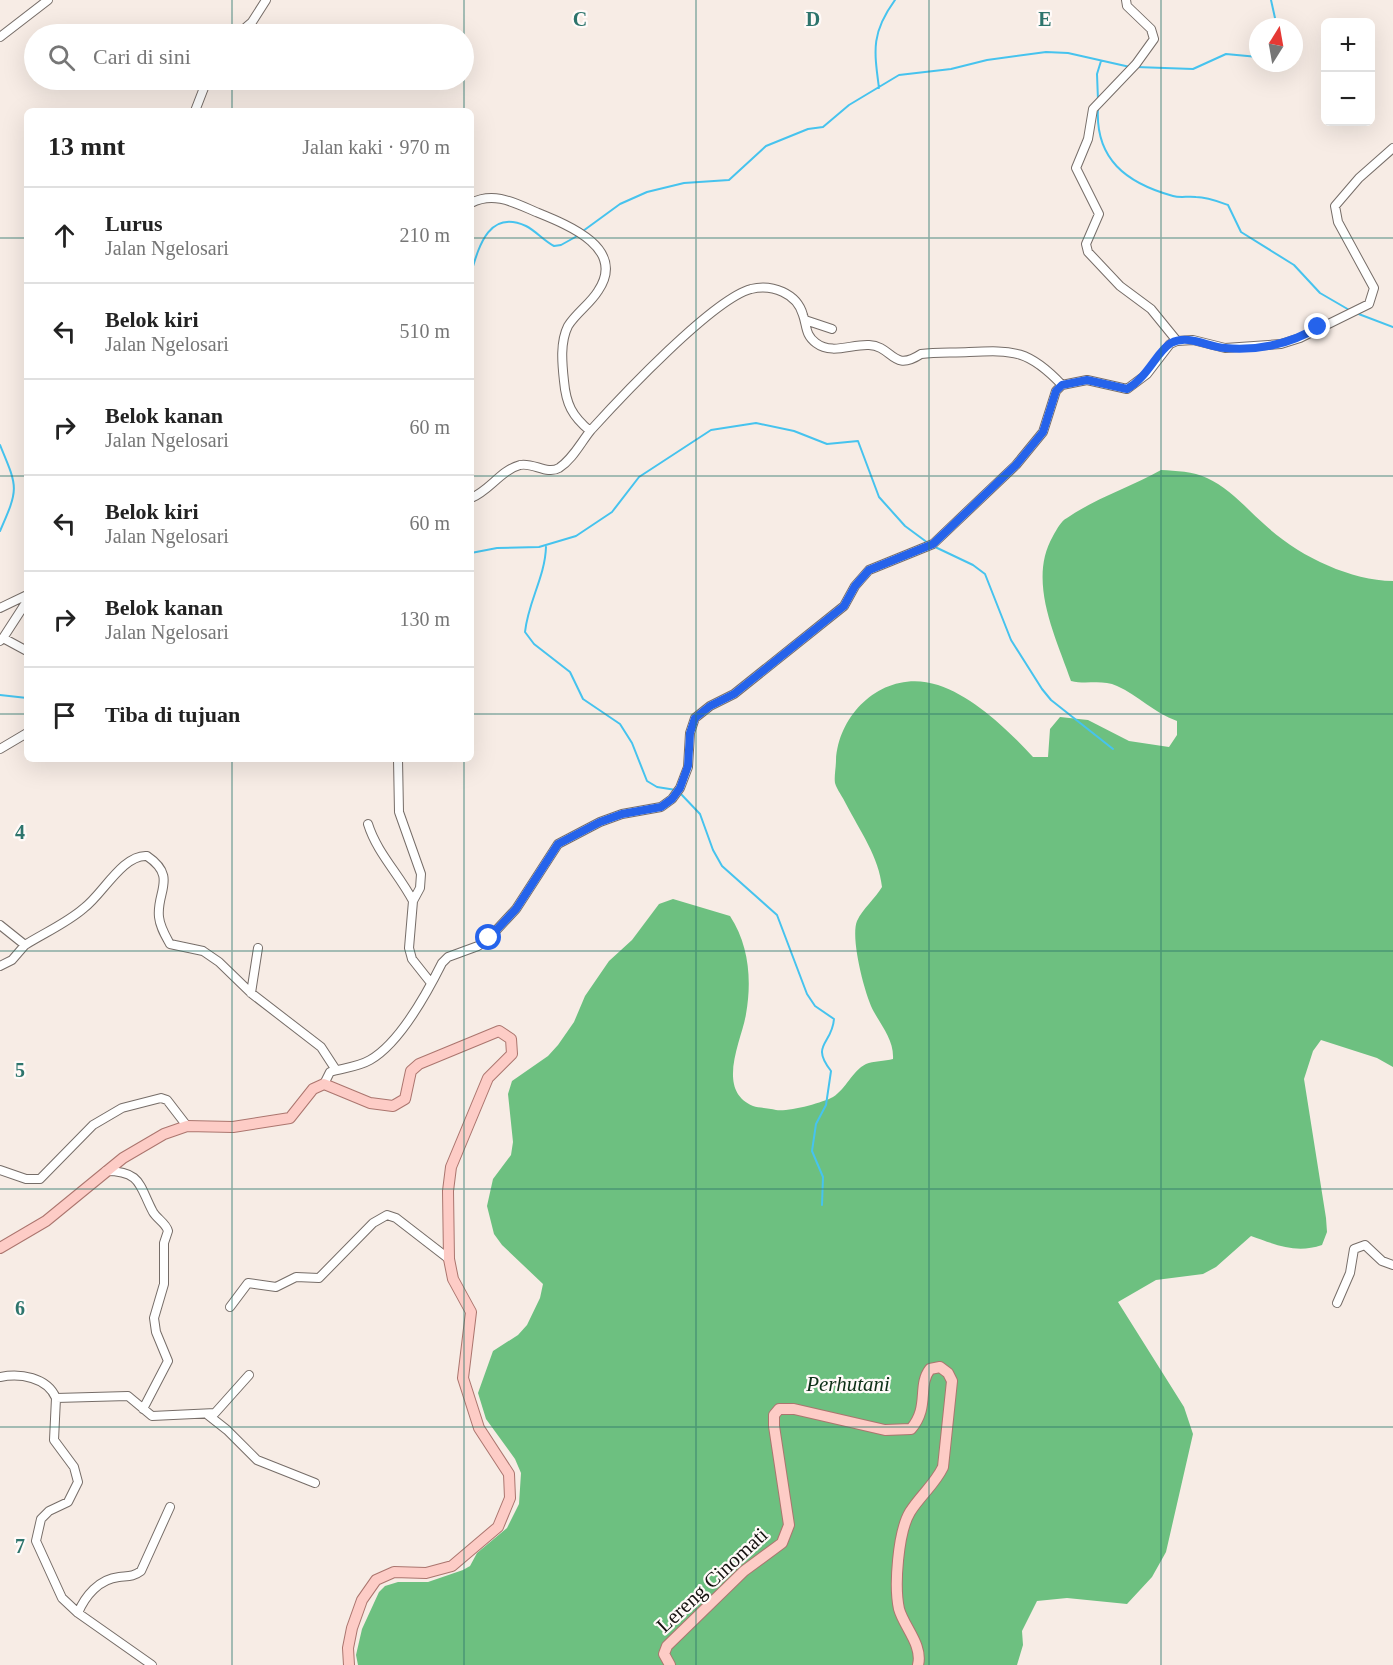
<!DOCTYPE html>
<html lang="id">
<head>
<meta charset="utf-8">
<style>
	body { margin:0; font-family:"Times New Roman",serif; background:#f2f2f2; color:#222 }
	.controls { position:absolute; right:18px; top:18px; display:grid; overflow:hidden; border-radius:9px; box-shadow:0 6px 24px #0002 }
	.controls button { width:54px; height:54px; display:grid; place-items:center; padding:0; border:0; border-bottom:2px solid #e0e0e0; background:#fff; color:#222; font:30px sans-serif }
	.compass { position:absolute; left:1249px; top:18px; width:54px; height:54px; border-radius:50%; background:#fff; box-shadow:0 6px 24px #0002; rotate:11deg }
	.stop { position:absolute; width:18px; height:18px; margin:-14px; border:4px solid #2563eb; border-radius:50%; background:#fff }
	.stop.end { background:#2563eb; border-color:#fff; box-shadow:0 2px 6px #0008 }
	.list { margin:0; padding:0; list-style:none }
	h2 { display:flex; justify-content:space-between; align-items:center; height:78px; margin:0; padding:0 24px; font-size:26px }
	h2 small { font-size:20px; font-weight:400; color:#767676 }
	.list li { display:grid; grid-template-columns:39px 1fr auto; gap:18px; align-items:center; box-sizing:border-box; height:96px; padding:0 24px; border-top:2px solid #e0e0e0 }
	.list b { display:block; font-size:22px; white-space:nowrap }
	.list p { margin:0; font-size:20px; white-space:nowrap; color:#767676 }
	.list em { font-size:20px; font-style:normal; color:#767676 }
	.icon { flex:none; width:33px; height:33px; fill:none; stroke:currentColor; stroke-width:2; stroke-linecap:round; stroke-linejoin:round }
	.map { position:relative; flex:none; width:1393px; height:1665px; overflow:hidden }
	.search { position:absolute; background:#fff; box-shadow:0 6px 24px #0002; left:24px; top:24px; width:450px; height:66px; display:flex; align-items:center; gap:15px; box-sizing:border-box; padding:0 21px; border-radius:33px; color:#767676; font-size:22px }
	.panel { position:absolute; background:#fff; box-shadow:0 6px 24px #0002; left:24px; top:108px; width:450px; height:654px; border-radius:9px }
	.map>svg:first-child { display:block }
	.forest { fill:#6dc080 }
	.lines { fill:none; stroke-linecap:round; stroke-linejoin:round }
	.stream { stroke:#46c3ee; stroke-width:2 }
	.minor-casing { stroke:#766d68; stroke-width:10 }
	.major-casing { stroke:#ab756e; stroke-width:12 }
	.minor { stroke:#fff; stroke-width:8 }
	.major { stroke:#fdccc6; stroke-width:10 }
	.route { stroke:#2563eb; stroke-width:8 }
	.grid { fill:none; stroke:#2d746c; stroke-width:1.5; stroke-opacity:0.55 }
	.labels { text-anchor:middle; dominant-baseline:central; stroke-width:4.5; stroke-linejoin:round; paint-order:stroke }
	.park-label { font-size:21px; font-style:italic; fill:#0e3118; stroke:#fffaf8 }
	.street-label { font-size:21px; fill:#151210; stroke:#fffaf8 }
	.grid-label { font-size:20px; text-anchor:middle; font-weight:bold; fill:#2d746c; stroke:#fffaf8; stroke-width:4.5; stroke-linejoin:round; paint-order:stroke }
</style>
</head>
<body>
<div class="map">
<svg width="1393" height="1665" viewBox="0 0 1393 1665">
	<rect width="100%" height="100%" fill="#f7ece5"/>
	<path class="forest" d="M1161 470C1176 471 1193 471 1207 478 1229 488 1246 508 1264 524 1297 555 1348 580 1393 581V1067L1377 1058 1321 1040 1313 1051 1304 1079 1326 1218 1327 1232 1322 1245C1296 1254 1277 1245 1251 1236L1216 1267 1203 1274 1156 1280 1118 1302 1184 1407 1193 1434 1166 1552 1152 1577 1127 1604 1067 1598 1037 1601 1022 1631 1023 1645 1017 1665H358L356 1655 362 1629 379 1592 385 1586 398 1582H428L463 1570 470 1566 477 1553 507 1528 519 1504 521 1473 515 1459 486 1419 478 1393 493 1351 518 1335 527 1325 540 1298 543 1284 502 1245 494 1234 487 1206 493 1179 511 1155 513 1142 508 1094 512 1081 548 1056 558 1045 574 1022 585 996 609 961 632 940 659 904 673 899 730 916C749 945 752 980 746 1014 742 1040 715 1090 753 1106 759 1108 769 1108 776 1110 788 1112 822 1103 833 1097 846 1089 852 1071 866 1064 873 1061 885 1061 893 1059 894 1041 883 1028 874 1012 865 996 850 938 857 921 863 908 875 899 882 887 879 857 860 831 846 804 843 797 837 790 835 783 834 777 836 767 836 760 839 710 887 668 938 685 974 697 1008 730 1033 757H1048L1050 729 1060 717 1088 720 1129 741 1169 747 1177 735V721C1154 713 1138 695 1117 686 1102 679 1086 685 1071 681 1056 637 1027 581 1053 536 1057 529 1061 521 1067 518 1096 498 1131 487 1161 470Z"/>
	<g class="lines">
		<path class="stream" d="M1271 0 1277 27
			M1136 67 1193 69 1226 54 1258 57
			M879 88C874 50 871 33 895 0
			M1098 100 1097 74 1101 61
			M1098 108C1095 159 1126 183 1173 196 1180 198 1188 196 1196 197 1207 197 1217 201 1228 205L1241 232 1294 265 1320 293 1351 311
			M583 231 620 204 647 192 684 183 729 180 766 146 808 129 823 127 849 105 899 75 951 69 987 60 1046 52 1068 53 1130 67
			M471 273C479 246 489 209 526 226 536 231 544 241 554 246L561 245 579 235
			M1356 313 1393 327
			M0 445C18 488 19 488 0 531
			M933 546 973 565 985 574 1011 640 1042 689 1051 700 1113 749
			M546 547C545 577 528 602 525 632L534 644 570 672 583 699 620 724 632 743 647 781 657 787 676 790
			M471 553 497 548 539 547 576 536 612 512 639 477 711 430 756 423 794 431 827 444 858 441 879 497 905 526 928 543
			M0 695 27 698
			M680 793 700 814 713 850 722 866 777 915 807 994 815 1006 834 1019C832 1045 810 1044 831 1071L826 1105 816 1124 812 1151 823 1177 822 1205"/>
		<g class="minor-casing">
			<path id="minor" d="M1126 0 1127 6 1151 29 1154 39 1136 64 1093 109 1088 139 1076 168 1099 214 1086 244 1088 252 1120 286 1151 309 1177 341
				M238 34 252 22 266 0
				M0 37 48 0
				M195 111 207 80
				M471 203C494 191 515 203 536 212 568 225 627 248 598 291 590 304 576 313 568 326 560 342 562 363 564 381 566 404 572 416 590 431
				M805 320 832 329
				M471 498C489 491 501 470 520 465 533 462 547 475 559 468 573 459 581 442 591 430 621 397 713 299 751 289 772 284 797 293 803 315 807 326 805 335 816 343 832 355 851 344 869 345 893 346 892 373 921 354 937 352 953 353 969 352 1014 350 1029 350 1062 385
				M0 608 27 595
				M3 638 27 601
				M0 641 3 638 27 651
				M0 749 27 733
				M398 759 399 812 421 874 420 888 413 901 409 948 412 959 431 983
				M368 824C377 853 399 874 413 901
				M0 925 25 945C44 933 67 923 84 908 102 895 123 854 147 856 178 877 156 892 159 917 160 927 165 935 170 944L203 951 219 962 251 993 321 1047 336 1070
				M0 966 12 960 25 945
				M251 993 258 948
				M324 1084 330 1072C343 1068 358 1067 370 1060 400 1043 427 993 442 963L448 957 478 946 489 938 516 909 558 844 600 822 622 814 661 807 672 799 680 788 688 767 690 733 695 718 710 706 734 694 844 606 855 586 869 570 933 544 1016 465 1043 432 1056 391 1062 385 1087 380 1127 389 1147 374 1170 344 1177 341 1193 340 1225 348 1281 344 1300 338 1369 304 1374 288 1338 222 1335 206 1359 178 1393 148
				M0 1170 26 1179H40L93 1125 122 1108 161 1098 167 1100 187 1126
				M106 1171C142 1171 139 1186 153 1212 157 1219 166 1223 168 1231L164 1243V1284L154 1318 156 1332 168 1361 143 1409
				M1337 1303 1350 1273 1354 1249 1365 1245 1382 1261 1393 1265
				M230 1307 248 1283 276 1287 296 1277 319 1278 373 1223 387 1215 396 1218 449 1259
				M0 1377C20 1373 47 1377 56 1398L54 1440 74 1467 78 1482 68 1502 49 1511 41 1519 36 1541 62 1598 78 1613 152 1665
				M56 1398 128 1396 152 1416 215 1413 249 1375
				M208 1415 227 1430 257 1460 315 1483
				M78 1613C85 1596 99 1579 119 1577 128 1576 133 1577 141 1571L170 1507"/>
		</g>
		<g class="major-casing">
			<path id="major" d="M0 1248 46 1221 123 1158 164 1134 187 1126 233 1127 290 1118 313 1089 324 1084 370 1103 393 1106 405 1099 411 1071 419 1064 499 1031 511 1039 512 1054 488 1078 451 1167 448 1191 449 1259 453 1279 471 1312 463 1378 479 1428 509 1474 510 1498 498 1527 452 1566 426 1573 394 1572 376 1580 362 1600 352 1628 348 1648 349 1665
				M670 1665 664 1654 667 1646 744 1571 782 1543 789 1525 774 1426V1415L779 1409H794L885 1430 911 1429C930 1407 917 1386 930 1369L940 1367 948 1373 952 1381 943 1467C935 1484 920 1496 910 1512 898 1532 894 1586 899 1609 904 1627 923 1645 918 1665"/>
		</g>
		<use href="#minor" class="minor"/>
		<use href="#major" class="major"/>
	</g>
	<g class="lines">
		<path class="route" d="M489 938 516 909 558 844 600 822 622 814 661 807 672 799 680 788 688 766 690 733 695 718 710 706 734 694 844 606 855 586 869 570 933 544 1016 465 1043 432 1056 391 1062 385 1087 380 1127 389C1148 377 1157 351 1171 343 1188 334 1208 347 1225 348 1257 351 1291 344 1318 327"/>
	</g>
	<path class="grid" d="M232 0V34M464 0V111M696 0V1665M929 0V1665M1161 0V1665M232 80V111M0 238H27M471 238H1393M0 476H27M471 476H1393M0 714H27M471 714H1393M232 759V1665M464 759V1665M0 951H1393M0 1189H1393M0 1427H1393"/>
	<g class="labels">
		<g class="park-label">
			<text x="848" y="1384">Perhutani</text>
		</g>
		<g class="street-label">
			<text transform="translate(712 1580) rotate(-43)">Lereng Cinomati</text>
		</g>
	</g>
	<g class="grid-label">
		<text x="580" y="26">C</text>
		<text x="813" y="26">D</text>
		<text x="1045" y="26">E</text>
		<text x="20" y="839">4</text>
		<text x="20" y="1077">5</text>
		<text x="20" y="1315">6</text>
		<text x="20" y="1553">7</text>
	</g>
</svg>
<div class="controls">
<button>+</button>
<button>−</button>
</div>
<svg class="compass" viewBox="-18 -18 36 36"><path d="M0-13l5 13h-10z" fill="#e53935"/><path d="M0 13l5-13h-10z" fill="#767676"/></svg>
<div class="stop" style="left:489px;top:938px"></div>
<div class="stop end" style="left:1318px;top:327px"></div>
<div class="search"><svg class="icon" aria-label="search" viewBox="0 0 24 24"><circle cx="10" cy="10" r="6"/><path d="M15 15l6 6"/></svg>Cari di sini</div>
<section class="panel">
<h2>13 mnt<small>Jalan kaki · 970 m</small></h2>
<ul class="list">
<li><svg class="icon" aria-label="ahead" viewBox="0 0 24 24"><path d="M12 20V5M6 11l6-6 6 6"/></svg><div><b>Lurus</b><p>Jalan Ngelosari</p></div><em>210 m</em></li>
<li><svg class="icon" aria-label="left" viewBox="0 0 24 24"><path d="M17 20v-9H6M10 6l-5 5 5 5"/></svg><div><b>Belok kiri</b><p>Jalan Ngelosari</p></div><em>510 m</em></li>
<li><svg class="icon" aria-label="right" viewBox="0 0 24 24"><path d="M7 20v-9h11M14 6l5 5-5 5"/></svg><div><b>Belok kanan</b><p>Jalan Ngelosari</p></div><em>60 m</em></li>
<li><svg class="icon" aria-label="left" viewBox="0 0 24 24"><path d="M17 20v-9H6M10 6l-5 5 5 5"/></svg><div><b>Belok kiri</b><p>Jalan Ngelosari</p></div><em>60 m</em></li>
<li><svg class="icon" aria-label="right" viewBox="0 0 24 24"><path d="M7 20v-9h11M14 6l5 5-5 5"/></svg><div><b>Belok kanan</b><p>Jalan Ngelosari</p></div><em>130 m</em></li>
<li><svg class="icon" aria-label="arrive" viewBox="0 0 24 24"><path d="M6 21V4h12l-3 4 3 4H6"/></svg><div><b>Tiba di tujuan</b></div></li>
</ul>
</section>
</div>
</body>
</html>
